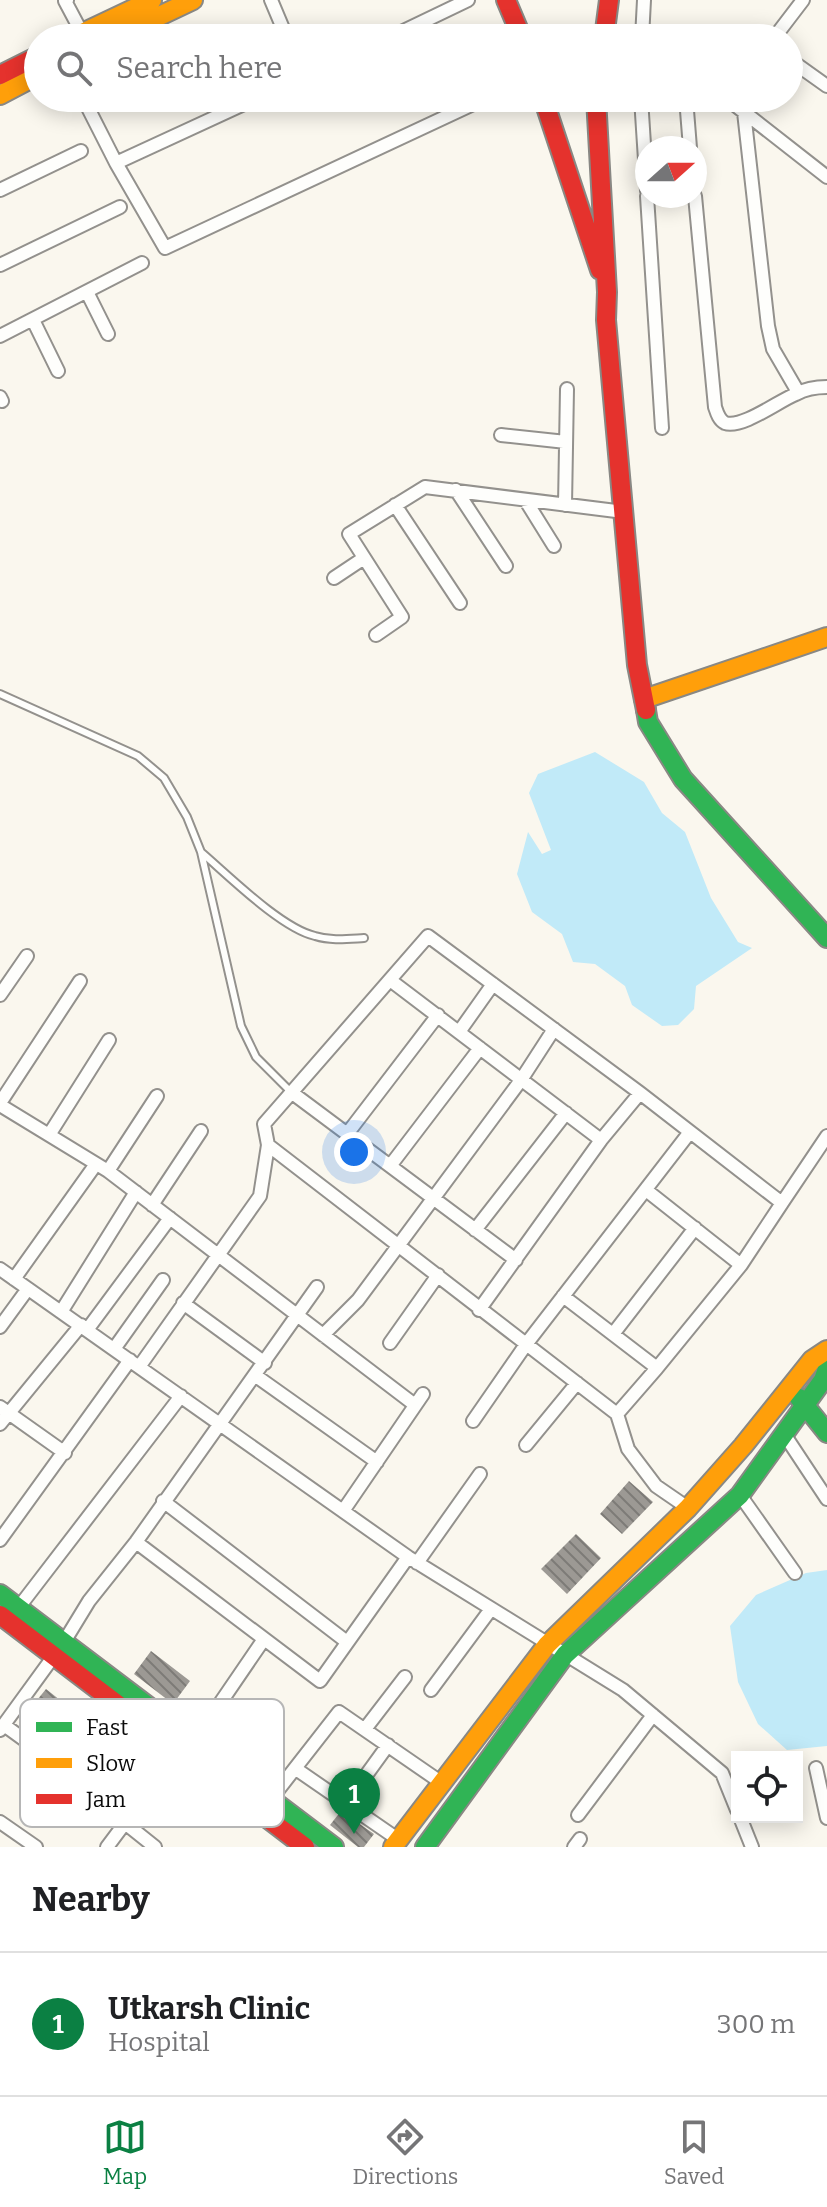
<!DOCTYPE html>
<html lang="en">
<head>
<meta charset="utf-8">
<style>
	body { margin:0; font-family:Bitter,serif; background:#f6f6f6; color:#202124 }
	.controls { position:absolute; right:24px; bottom:24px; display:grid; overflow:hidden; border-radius:0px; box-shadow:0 4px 20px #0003 }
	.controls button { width:72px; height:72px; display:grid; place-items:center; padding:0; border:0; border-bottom:2px solid #e0e0e0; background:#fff; color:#202124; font:40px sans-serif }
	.compass { position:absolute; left:635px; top:136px; width:72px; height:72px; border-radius:50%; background:#fff; box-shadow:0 4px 20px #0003; rotate:69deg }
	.you { position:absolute; left:354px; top:1152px; width:28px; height:28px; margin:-20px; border:6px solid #fff; border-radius:50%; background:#1a73e8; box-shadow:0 0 0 12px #1a73e833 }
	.badge { display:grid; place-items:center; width:52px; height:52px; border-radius:50%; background:#0b8043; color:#fff; font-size:26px; font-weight:700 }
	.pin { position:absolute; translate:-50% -66px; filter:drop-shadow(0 2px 4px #0008) }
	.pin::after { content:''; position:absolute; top:42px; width:28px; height:24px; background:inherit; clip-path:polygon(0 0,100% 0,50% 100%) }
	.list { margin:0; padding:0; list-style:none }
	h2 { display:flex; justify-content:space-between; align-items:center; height:104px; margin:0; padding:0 32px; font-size:34px }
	h2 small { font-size:26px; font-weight:400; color:#757577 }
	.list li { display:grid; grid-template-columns:52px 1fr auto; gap:24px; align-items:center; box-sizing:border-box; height:144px; padding:0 32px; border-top:2px solid #e0e0e0 }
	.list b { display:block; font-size:30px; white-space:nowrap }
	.list p { margin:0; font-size:26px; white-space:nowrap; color:#757577 }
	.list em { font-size:26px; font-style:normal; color:#757577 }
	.icon { flex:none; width:44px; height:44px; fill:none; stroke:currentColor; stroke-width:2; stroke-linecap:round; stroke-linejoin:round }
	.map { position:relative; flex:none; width:827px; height:1847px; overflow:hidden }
	.search { position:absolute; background:#fff; box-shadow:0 4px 20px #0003; left:24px; right:24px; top:24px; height:88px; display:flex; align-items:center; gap:20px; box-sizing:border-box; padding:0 28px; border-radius:44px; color:#757577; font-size:30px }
	.sheet { height:248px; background:#fff }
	nav { display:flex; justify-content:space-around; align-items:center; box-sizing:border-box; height:112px; border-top:2px solid #e0e0e0; background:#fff; font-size:22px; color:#757577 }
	nav a { display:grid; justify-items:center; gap:4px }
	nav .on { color:#0b8043 }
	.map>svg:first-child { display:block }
	.water { fill:#c1eaf8 }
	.building { fill:url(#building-back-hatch) }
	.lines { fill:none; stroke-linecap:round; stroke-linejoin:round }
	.lane-casing { stroke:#93918d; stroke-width:10 }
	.street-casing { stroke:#93918d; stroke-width:16 }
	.fast-casing { stroke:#898884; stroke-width:22 }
	.slow-casing { stroke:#898884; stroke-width:22 }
	.jam-casing { stroke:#898884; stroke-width:22 }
	.lane { stroke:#fefefc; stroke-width:6 }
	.street { stroke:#fefefc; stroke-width:12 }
	.fast { stroke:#30b455; stroke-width:18 }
	.slow { stroke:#ff9f0a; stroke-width:18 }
	.jam { stroke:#e5322d; stroke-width:18 }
	.key { fill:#fff; stroke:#b6b6b6; stroke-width:2 }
	.key-label { font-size:22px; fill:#0b0b0b }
</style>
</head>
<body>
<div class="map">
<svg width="827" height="1847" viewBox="0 0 827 1847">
	<defs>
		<pattern id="building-back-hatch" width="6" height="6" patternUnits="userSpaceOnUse" patternTransform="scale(2)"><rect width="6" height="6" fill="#9c9994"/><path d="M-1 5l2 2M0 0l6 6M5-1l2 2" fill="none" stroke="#7d7b77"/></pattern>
	</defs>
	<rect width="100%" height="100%" fill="#faf7ee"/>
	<path class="water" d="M595 752 644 782 662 813 685 832 711 898 738 942 752 948 696 986 694 1009 678 1025 662 1026 632 1005 625 986 595 964 573 962 562 934 532 912 517 874 528 832 542 854 551 850 529 793 538 774Z
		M827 1570V1746L787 1750 758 1724 738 1682 730 1626 756 1595 806 1573Z"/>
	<path class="building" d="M629 1481 653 1502 622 1534 600 1514Z
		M576 1534 601 1558 567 1594 541 1569Z
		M151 1651 190 1681 173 1704 134 1674Z
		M46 1689 70 1708 57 1724 33 1705Z
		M341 1811 374 1834 364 1847H358L330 1825Z"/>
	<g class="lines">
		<g class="lane-casing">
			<path id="lane" d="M0 694 138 756 164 778 187 817 201 852 241 1026 256 1057 291 1092
				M201 852C229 876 281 928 315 936 331 941 347 939 364 938"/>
		</g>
		<g class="street-casing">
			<path id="street" d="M67 0 65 1 82 33
				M271 0 287 38
				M389 38 468 0
				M642 38 644 0
				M774 38 803 0
				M789 59 827 86
				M83 98 116 163 165 248 486 98
				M641 98 647 191
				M686 98 690 148
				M726 98 827 177
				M744 112 768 326 773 349 798 392
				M116 163 257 98
				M0 190 81 151
				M647 196 662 428
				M695 196 715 407C717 413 719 420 725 423 742 429 780 400 796 394 805 389 817 387 827 387
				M0 265 120 207
				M87 292 108 334
				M33 320 58 371
				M0 336 142 263
				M0 397 2 401
				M501 435 566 442
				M456 490 506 566
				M526 501 554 546
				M395 505 460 603
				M565 505 567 389
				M334 578 364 558
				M376 635 402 617 349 534 425 487 624 512
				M390 980 601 1140
				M0 995 27 956
				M459 1032 493 984
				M291 1092 516 1260
				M0 1103 80 981
				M0 1105 108 1171 415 1405
				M347 1134 438 1015
				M49 1135 109 1040
				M390 1166 480 1048
				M108 1171 157 1096
				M646 1190 741 1265
				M152 1205 201 1131
				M475 1230 566 1113
				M0 1269 408 1557 623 1690 722 1773 737 1810
				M14 1279 96 1164
				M563 1296 657 1368 617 1414
				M183 1303 265 1363
				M479 1310 601 1140 640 1093
				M61 1312 136 1192
				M0 1327 27 1290
				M87 1330 170 1218
				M613 1334 695 1228
				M323 1335 358 1300 521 1080 554 1029
				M390 1343 438 1275
				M114 1349 163 1280
				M139 1367 260 1196 268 1145
				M657 1368 741 1265 782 1203
				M256 1376 377 1462
				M0 1407 65 1453
				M473 1421 527 1343 690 1132
				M0 1424 81 1325
				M784 1434 827 1499
				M526 1445 577 1383
				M740 1495 795 1573
				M163 1501 347 1642
				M688 1508 656 1486 628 1449 617 1414 268 1145 264 1124 428 936 640 1093 782 1203 827 1136
				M343 1511 423 1394
				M0 1540 130 1360
				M136 1542 320 1681 408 1557
				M417 1563 480 1474
				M19 1607 181 1396
				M431 1690 491 1609
				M4 1725 125 1813 176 1743
				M365 1729 405 1677
				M0 1730 64 1642 89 1601 136 1542 317 1287
				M195 1740 264 1639
				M816 1768 827 1818
				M296 1769 399 1840
				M271 1799 339 1712 442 1783
				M346 1803 388 1745
				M578 1815 653 1715
				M740 1817 752 1847
				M0 1822 36 1847
				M107 1847 125 1823 155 1847
				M574 1847 580 1839"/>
		</g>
		<g class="fast-casing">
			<path id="fast" d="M646 710 648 722 683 779 827 938
				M799 1398 827 1433
				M0 1594 334 1847
				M425 1847 565 1655 740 1495 823 1380 827 1369"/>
		</g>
		<g class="slow-casing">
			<path id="slow" d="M72 38 152 0
				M113 38 193 0
				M0 95 38 75
				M644 699 827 637
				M393 1847 547 1645 688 1508 743 1446 812 1360 827 1350"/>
		</g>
		<g class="jam-casing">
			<path id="jam" d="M506 0 522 38
				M604 38 609 0
				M0 75 38 56
				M543 98 600 270
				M596 98 607 292 606 320 637 665 646 710
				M0 1615 305 1847"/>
		</g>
		<use href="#lane" class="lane"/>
		<use href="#street" class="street"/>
		<use href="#fast" class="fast"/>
		<use href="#slow" class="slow"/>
		<use href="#jam" class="jam"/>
	</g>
	<rect x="20" y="1699" width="264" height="128" rx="12" class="key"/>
	<rect x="36" y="1722" width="36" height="10" fill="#30b455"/>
	<rect x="36" y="1758" width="36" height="10" fill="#ff9f0a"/>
	<rect x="36" y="1794" width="36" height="10" fill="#e5322d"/>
	<g class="key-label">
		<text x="86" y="1735">Fast</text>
		<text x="86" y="1771">Slow</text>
		<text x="86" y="1807">Jam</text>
	</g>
</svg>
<div class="controls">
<button><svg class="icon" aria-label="locate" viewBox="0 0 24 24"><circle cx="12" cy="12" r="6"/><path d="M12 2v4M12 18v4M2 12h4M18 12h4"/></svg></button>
</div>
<svg class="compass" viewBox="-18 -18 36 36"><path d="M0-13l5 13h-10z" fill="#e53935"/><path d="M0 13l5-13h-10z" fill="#757577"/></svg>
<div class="you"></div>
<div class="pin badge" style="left:354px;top:1834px">1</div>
<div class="search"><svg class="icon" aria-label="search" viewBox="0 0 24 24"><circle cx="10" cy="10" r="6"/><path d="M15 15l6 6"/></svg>Search here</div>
</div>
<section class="sheet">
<h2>Nearby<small></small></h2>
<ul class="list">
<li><span class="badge">1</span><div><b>Utkarsh Clinic</b><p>Hospital</p></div><em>300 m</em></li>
</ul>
</section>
<nav>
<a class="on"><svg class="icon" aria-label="map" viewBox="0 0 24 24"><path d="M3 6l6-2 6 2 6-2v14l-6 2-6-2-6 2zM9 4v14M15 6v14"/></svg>Map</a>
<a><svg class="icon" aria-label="directions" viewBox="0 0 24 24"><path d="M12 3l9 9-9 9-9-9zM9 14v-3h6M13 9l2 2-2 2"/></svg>Directions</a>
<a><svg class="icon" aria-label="saved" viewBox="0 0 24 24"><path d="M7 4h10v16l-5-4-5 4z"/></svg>Saved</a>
</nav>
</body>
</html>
